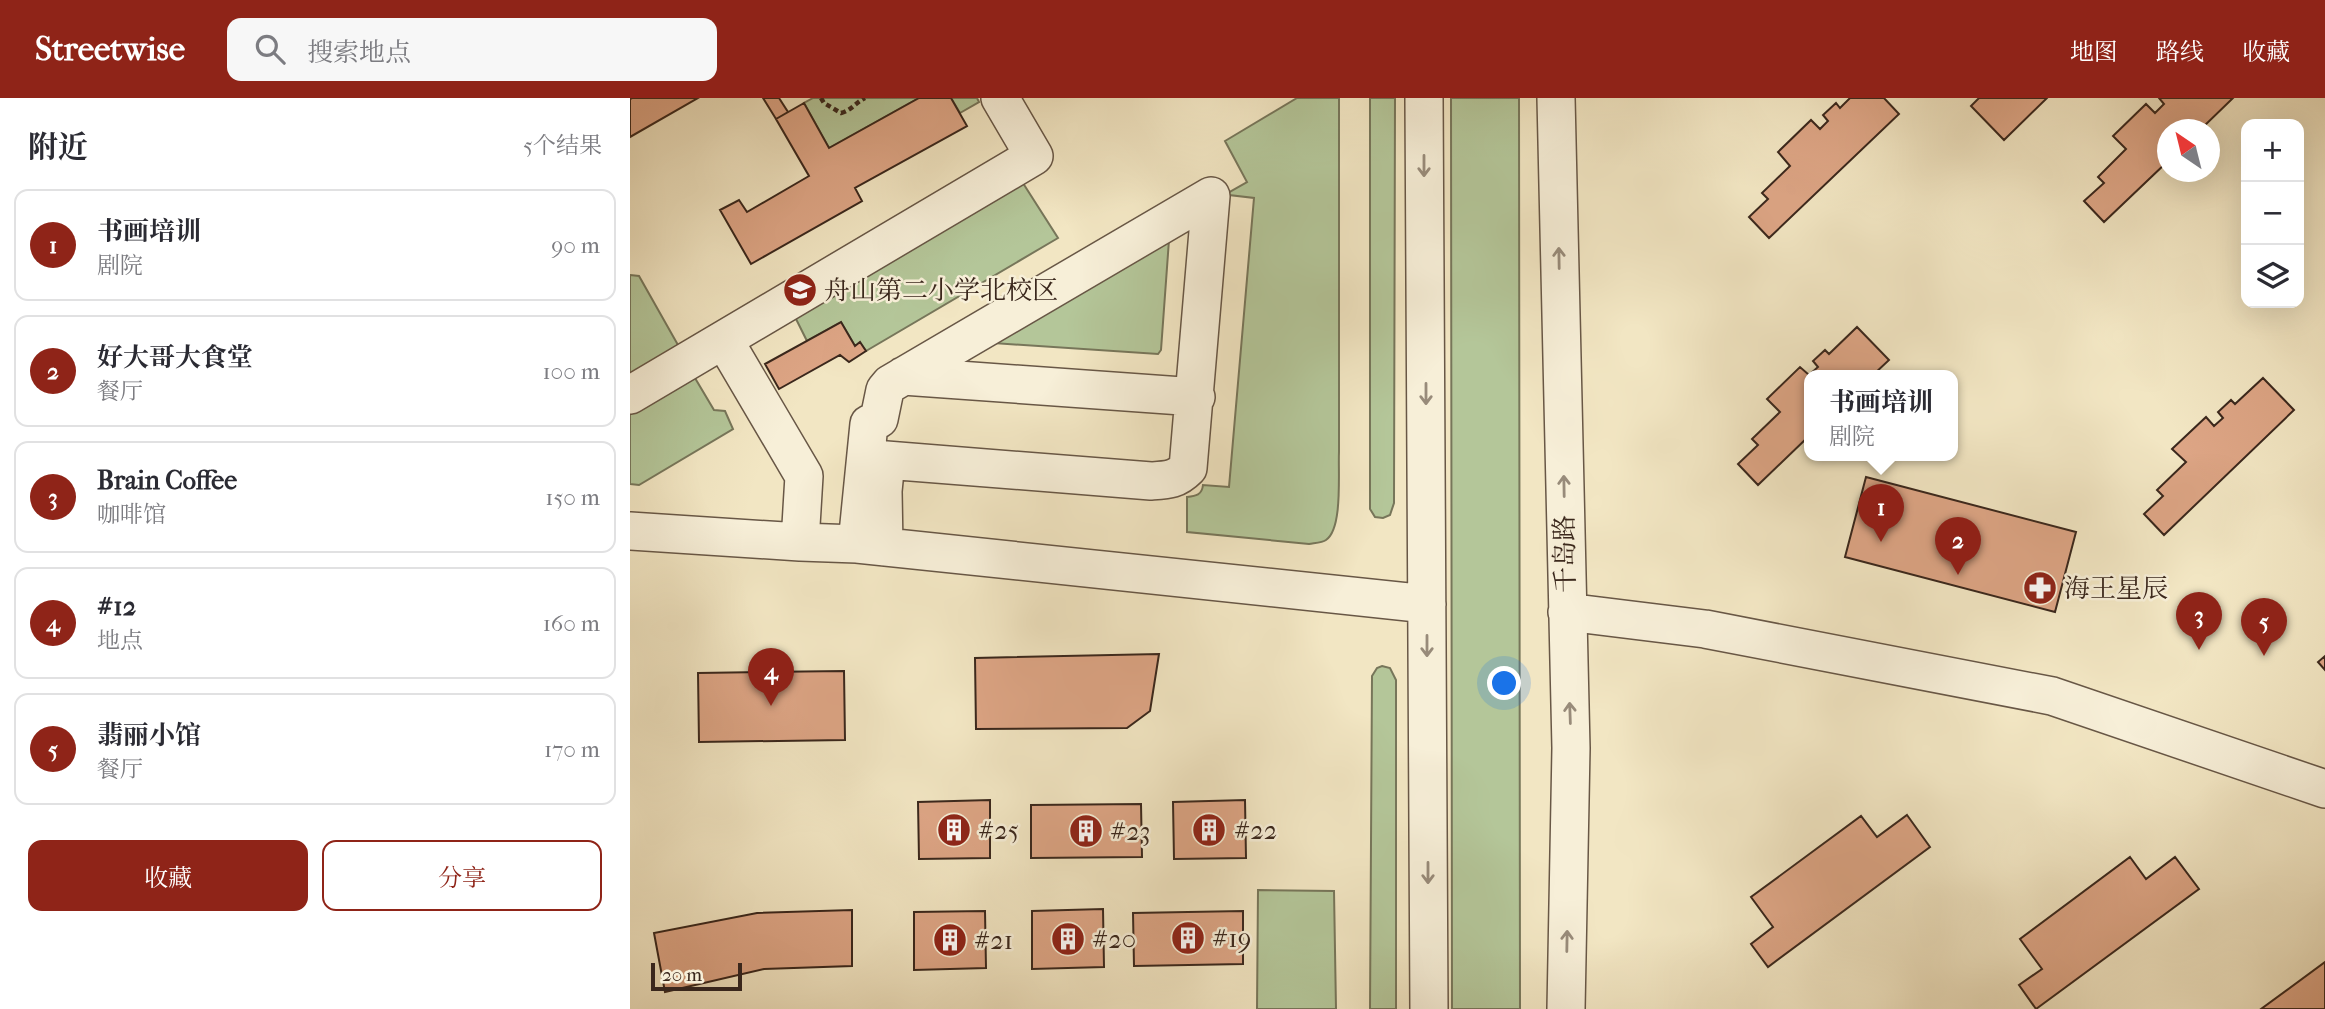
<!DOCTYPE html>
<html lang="zh">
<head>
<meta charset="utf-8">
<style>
	body { margin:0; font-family:"IM FELL French Canon","Noto Serif SC",serif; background:#f7f7f7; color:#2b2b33 }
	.controls { position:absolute; right:21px; top:21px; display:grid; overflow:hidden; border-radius:14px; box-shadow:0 7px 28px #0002 }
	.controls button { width:63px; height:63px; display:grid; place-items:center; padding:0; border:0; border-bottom:2px solid #e1e1e2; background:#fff; color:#2b2b33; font:35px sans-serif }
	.compass { position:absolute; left:1527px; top:21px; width:63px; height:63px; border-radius:50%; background:#fff; box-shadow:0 7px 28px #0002; rotate:325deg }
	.scale { position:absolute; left:21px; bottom:18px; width:91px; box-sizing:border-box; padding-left:7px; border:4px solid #3a271c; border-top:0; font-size:19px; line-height:24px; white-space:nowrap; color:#3a271c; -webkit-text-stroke:5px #f7efd8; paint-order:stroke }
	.you { position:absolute; left:875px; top:586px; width:24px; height:24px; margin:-18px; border:5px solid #fff; border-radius:50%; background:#1a73e8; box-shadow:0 0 0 10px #1a73e833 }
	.badge { display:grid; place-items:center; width:46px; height:46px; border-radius:50%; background:#8f2418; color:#fff; font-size:23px; font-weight:700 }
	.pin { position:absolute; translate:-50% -58px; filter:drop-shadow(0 2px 4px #0008) }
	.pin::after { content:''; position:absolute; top:37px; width:24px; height:21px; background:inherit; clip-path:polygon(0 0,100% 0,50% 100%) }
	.popup { position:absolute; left:1174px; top:272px; width:154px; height:91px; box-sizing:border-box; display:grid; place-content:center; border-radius:14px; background:#fff; filter:drop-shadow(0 2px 5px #0005); font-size:23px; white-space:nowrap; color:#7c7c81 }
	.popup b { font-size:26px; color:#2b2b33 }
	.popup::after { content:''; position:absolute; left:50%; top:100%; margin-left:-14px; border:14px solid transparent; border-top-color:#fff }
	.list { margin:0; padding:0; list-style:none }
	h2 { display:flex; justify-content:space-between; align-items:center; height:91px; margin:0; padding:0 28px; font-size:30px }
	h2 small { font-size:23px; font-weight:400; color:#7c7c81 }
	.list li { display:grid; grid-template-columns:46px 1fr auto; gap:21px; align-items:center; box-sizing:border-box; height:112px; margin:0 14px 14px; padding:0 14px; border:2px solid #e1e1e2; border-radius:14px }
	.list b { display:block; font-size:26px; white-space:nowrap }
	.list p { margin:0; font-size:23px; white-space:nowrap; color:#7c7c81 }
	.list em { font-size:23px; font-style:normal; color:#7c7c81 }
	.actions { display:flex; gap:14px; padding:21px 28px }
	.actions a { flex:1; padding:16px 0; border:2px solid #8f2418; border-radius:14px; text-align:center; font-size:24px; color:#8f2418 }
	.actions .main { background:#8f2418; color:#fff }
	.icon { flex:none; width:38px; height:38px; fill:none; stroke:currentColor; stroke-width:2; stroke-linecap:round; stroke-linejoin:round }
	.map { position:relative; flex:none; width:1695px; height:911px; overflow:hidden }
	header { display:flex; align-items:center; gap:42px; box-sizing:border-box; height:98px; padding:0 35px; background:#8f2418; color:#fff }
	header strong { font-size:33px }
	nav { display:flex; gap:38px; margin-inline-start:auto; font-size:24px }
	.search { width:490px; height:63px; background:#f7f7f7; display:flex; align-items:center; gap:18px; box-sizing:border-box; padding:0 24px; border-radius:14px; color:#7c7c81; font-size:26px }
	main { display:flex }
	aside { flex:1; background:#fff }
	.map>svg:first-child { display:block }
	.green { fill:#b4c699; stroke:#77765a; stroke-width:2 }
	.building { fill:#dda585; stroke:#3a271c; stroke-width:2 }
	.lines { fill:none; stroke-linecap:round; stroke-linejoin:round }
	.minor-casing { stroke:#685746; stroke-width:40 }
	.path { stroke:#3a271c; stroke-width:4.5; stroke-dasharray:5 3.5; stroke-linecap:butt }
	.minor { stroke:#f7efd8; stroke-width:37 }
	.oneway { stroke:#988b7a }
	.labels { text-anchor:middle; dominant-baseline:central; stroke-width:5; stroke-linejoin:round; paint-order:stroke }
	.poi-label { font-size:26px; fill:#3a271c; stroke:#f7efd8; text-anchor:start }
	.street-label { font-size:26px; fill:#3a271c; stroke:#f7efd8 }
</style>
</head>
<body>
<header>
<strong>Streetwise</strong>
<div class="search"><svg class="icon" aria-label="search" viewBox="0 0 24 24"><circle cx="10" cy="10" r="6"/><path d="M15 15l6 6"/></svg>搜索地点</div>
<nav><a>地图</a><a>路线</a><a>收藏</a></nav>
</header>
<main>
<aside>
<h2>附近<small>5个结果</small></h2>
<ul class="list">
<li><span class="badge">1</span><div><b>书画培训</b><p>剧院</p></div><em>90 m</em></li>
<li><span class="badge">2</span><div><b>好大哥大食堂</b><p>餐厅</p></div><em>100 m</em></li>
<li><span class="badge">3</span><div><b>Brain Coffee</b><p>咖啡馆</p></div><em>150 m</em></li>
<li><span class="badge">4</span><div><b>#12</b><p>地点</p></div><em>160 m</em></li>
<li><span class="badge">5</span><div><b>翡丽小馆</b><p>餐厅</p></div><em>170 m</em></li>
</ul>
<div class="actions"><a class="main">收藏</a><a>分享</a></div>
</aside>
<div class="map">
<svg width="1695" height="911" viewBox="0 0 1695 911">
	<rect width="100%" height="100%" fill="#f2e6c3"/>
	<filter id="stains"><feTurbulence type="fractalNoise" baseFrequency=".00286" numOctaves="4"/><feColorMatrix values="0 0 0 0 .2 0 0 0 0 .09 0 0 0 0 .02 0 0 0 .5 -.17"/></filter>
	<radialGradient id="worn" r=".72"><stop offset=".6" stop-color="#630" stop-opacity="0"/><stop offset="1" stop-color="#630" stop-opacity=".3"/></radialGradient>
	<path class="green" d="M183 0H289L199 50 174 5Z
		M321 0H347L349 4 330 15Z
		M667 0H709V354C708 374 713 431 696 442 692 445 684 445 679 446L557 434V399C566 398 572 397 573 387L599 389 624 100 599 97 598 95 617 84 595 43Z
		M740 0H765L764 405 760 417 753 420 745 419 740 411Z
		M821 0H889L890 911H822Z
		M391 82 428 140 236 253 230 245 225 248 211 224 177 243 163 215Z
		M539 142 531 252 528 256 363 245Z
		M0 177 9 178 48 247V253L0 281Z
		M62 275 84 312 95 313 103 331 9 387 0 386V307Z
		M752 568 760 570 766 582V911H740L742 578 747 570Z
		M628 792 704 793 706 911H627Z"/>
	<path class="building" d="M2 0H68L0 39V1Z
		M133 0H149L158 14 146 21Z
		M289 0H321L337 28 225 90 232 103 121 166 90 112 109 102 117 114 179 78 146 21 174 5 199 50Z
		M1220 0H1254L1269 16 1139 140 1119 119 1138 101 1132 95 1160 68 1148 54 1181 22 1190 31 1198 23 1193 17 1206 5 1210 10Z
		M1349 0H1417L1374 42 1341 8Z
		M1603 0 1570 32H1538V63L1474 124 1454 103 1474 85 1468 79 1496 51 1483 38 1516 6 1525 15 1534 6 1529 0Z
		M211 224 225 248 230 244 236 253 219 264 210 257 149 291 135 266Z
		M1227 229 1259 262 1242 278H1179V338L1128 387 1108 366 1128 347 1122 341 1150 314 1137 301 1170 269 1179 277 1188 269 1183 263 1195 252 1199 256Z
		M1633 280 1664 312 1534 437 1514 416 1533 398 1527 392 1556 364 1542 351 1576 319 1584 328 1593 320 1588 314 1601 302 1605 306Z
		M1236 379 1446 434 1425 514 1215 459Z
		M529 556 520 613 497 630 346 631 345 560Z
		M1695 558V572L1688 564Z
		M214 573 215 642 69 644 68 575Z
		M360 702V760L289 761 288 704Z
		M615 702 616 760 544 761 543 704Z
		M511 706 512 759 401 760V707Z
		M1277 717 1300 749 1138 869 1121 846 1143 829 1121 799 1231 718 1247 739Z
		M1500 759 1516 781 1545 759 1569 791 1406 911 1389 887 1412 871 1390 841Z
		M473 811 474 869 402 871V813Z
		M222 812V868L134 871 35 894 24 835 127 815Z
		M355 813 356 870 284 872V814Z
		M613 813V866L504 868 503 815Z
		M1695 864V911H1631Z"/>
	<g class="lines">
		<g class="minor-casing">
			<path id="minor" d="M794 0 799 911
				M926 0 941 650 936 911
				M94 242 174 378 170 444
				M273 278 566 299
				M0 297 404 58 370 0
				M0 433 170 444 227 446 797 506
				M227 446 239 326 249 321 255 292 260 286 581 98 558 370C546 382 538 382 521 383L256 362 253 393 254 449
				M937 514 1075 531 1422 598 1695 691"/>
		</g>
		<path class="path" d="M191 0 194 5 211 15C222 12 225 5 235 0"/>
		<use href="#minor" class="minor"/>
	</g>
	<defs><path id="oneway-shaft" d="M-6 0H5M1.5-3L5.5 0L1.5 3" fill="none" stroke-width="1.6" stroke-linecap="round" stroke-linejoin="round" transform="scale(1.75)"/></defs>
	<g class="oneway">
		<use href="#oneway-shaft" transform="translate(794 68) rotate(90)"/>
		<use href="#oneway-shaft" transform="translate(929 160) rotate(-91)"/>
		<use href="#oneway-shaft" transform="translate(796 296) rotate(90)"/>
		<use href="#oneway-shaft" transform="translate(934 388) rotate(-91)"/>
		<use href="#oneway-shaft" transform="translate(797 548) rotate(90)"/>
		<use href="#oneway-shaft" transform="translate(940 615) rotate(-92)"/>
		<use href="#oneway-shaft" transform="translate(798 775) rotate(90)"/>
		<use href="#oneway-shaft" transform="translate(937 843) rotate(-89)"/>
	</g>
	<defs>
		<g id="school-disc" transform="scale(1.75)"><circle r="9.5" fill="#8f2418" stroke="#f7efd8"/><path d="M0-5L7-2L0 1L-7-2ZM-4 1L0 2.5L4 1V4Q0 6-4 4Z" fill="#fff"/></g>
		<g id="pharmacy-disc" transform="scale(1.75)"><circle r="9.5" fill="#8f2418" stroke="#f7efd8"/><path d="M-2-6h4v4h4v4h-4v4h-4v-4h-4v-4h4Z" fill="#fff"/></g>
		<g id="building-disc" transform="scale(1.75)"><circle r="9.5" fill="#8f2418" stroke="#f7efd8"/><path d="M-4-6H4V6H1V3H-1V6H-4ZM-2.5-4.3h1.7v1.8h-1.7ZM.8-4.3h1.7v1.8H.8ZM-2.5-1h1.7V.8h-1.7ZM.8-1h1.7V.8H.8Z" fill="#fff"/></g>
	</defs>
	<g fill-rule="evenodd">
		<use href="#school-disc" x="170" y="192"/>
		<use href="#pharmacy-disc" x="1410" y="490"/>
		<use href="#building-disc" x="324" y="732"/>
		<use href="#building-disc" x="579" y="732"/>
		<use href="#building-disc" x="456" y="733"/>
		<use href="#building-disc" x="558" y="840"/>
		<use href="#building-disc" x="438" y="841"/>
		<use href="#building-disc" x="320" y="842"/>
	</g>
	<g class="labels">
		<g class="poi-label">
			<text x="194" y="192">舟山第二小学北校区</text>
			<text x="1434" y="490">海王星辰</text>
			<text x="348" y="732">#25</text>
			<text x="604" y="732">#22</text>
			<text x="480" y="733">#23</text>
			<text x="582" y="840">#19</text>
			<text x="462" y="841">#20</text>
			<text x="344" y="842">#21</text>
		</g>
		<g class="street-label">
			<text transform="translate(935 456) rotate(-91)">千岛路</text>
		</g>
	</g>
	<rect width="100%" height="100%" filter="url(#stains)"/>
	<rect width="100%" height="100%" fill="url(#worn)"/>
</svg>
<div class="controls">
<button>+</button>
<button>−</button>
<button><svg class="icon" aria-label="layers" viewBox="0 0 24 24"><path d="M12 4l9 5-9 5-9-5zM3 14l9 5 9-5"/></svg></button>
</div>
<svg class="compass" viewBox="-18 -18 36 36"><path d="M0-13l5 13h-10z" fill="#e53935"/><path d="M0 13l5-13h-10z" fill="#7c7c81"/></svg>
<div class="scale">20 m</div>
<div class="you"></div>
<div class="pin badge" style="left:1251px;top:444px">1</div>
<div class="popup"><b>书画培训</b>剧院</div>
<div class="pin badge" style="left:1328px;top:477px">2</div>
<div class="pin badge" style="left:1569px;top:552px">3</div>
<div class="pin badge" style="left:141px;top:608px">4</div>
<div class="pin badge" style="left:1634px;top:558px">5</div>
</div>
</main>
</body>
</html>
